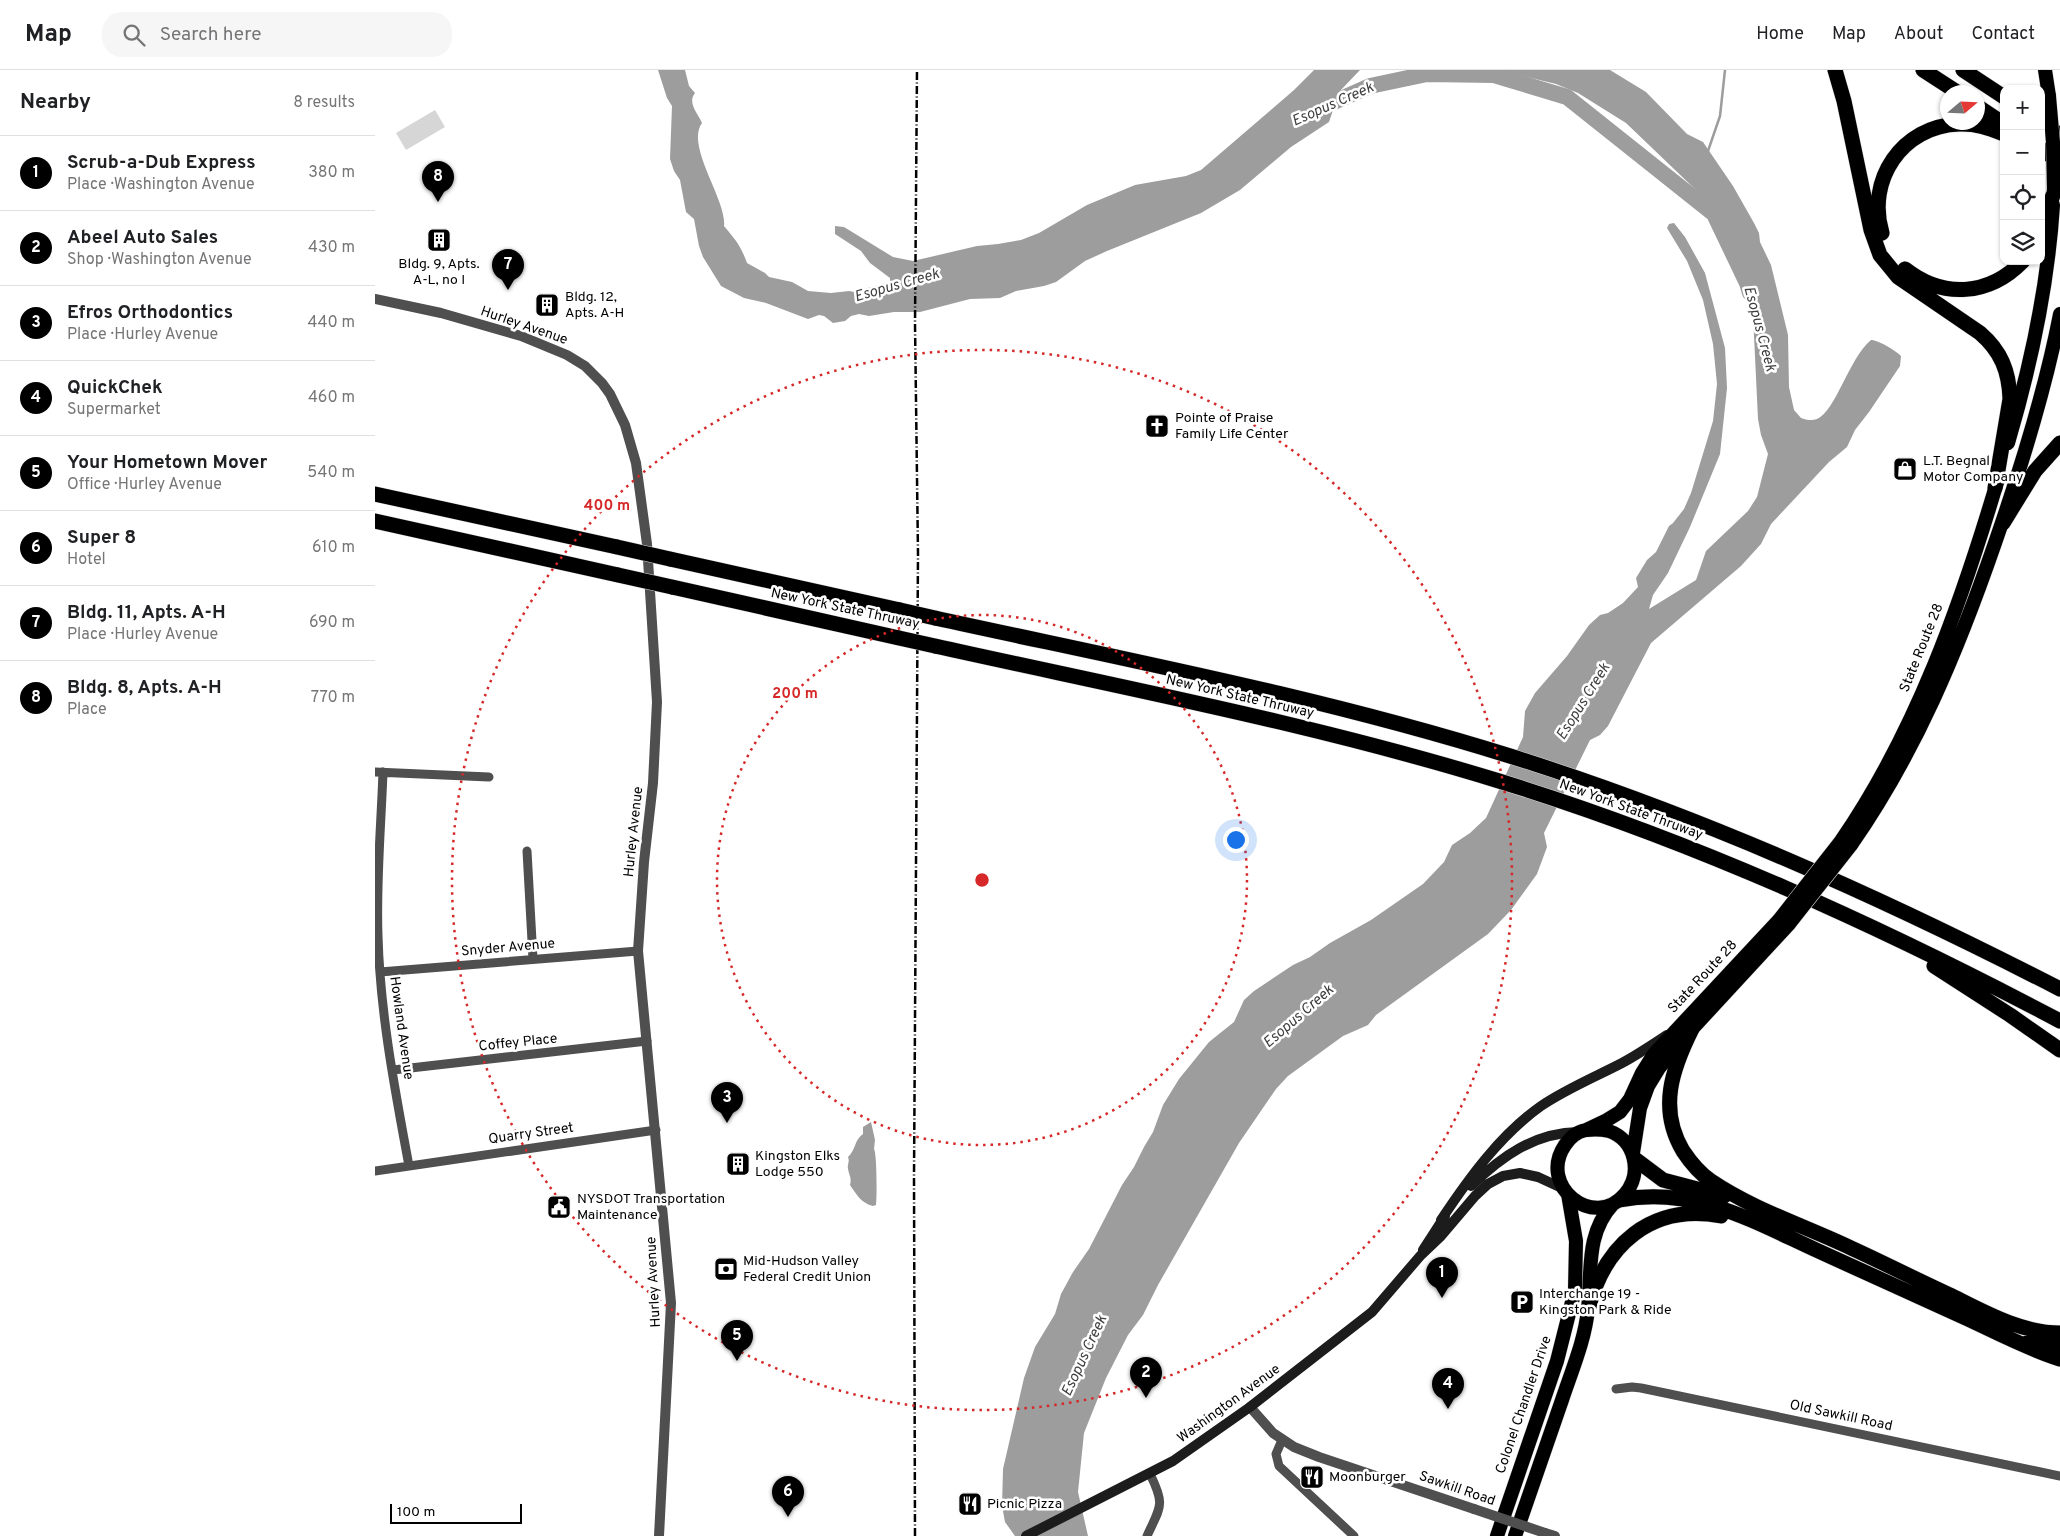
<!DOCTYPE html>
<html lang="en">
<head>
<meta charset="utf-8">
<style>
	body { margin:0; font-family:Overpass,sans-serif; background:#f6f6f6; color:#202124 }
	.controls { position:absolute; right:15px; top:15px; display:grid; overflow:hidden; border-radius:10px; box-shadow:0 1px 4px #0004 }
	.controls button { width:45px; height:45px; display:grid; place-items:center; padding:0; border:0; border-bottom:1px solid #e0e0e0; background:#fff; color:#202124; font:25px sans-serif }
	.compass { position:absolute; left:1565px; top:15px; width:45px; height:45px; border-radius:50%; background:#fff; box-shadow:0 1px 4px #0004; rotate:71deg }
	.scale { position:absolute; left:15px; bottom:12px; width:132px; box-sizing:border-box; padding-left:5px; border:2px solid #000; border-top:0; font-size:14px; line-height:18px; white-space:nowrap; color:#000; -webkit-text-stroke:4px #fff; paint-order:stroke }
	.you { position:absolute; left:860px; top:769px; width:18px; height:18px; margin:-12px; border:4px solid #fff; border-radius:50%; background:#1a73e8; box-shadow:0 0 0 8px #1a73e833 }
	.badge { display:grid; place-items:center; width:32px; height:32px; border-radius:50%; background:#000; color:#fff; font-size:16px; font-weight:700 }
	.pin { position:absolute; translate:-50% -41px; filter:drop-shadow(0 1px 2px #0008) }
	.pin::after { content:''; position:absolute; top:26px; width:18px; height:15px; background:inherit; clip-path:polygon(0 0,100% 0,50% 100%) }
	.list { margin:0; padding:0; list-style:none }
	h2 { display:flex; justify-content:space-between; align-items:center; height:65px; margin:0; padding:0 20px; font-size:21px }
	h2 small { font-size:16px; font-weight:400; color:#757577 }
	.list li { display:grid; grid-template-columns:32px 1fr auto; gap:15px; align-items:center; box-sizing:border-box; height:75px; padding:0 20px; border-top:1px solid #e0e0e0 }
	.list b { display:block; font-size:19px; white-space:nowrap }
	.list p { margin:0; font-size:16px; white-space:nowrap; color:#757577 }
	.list em { font-size:16px; font-style:normal; color:#757577 }
	.icon { flex:none; width:28px; height:28px; fill:none; stroke:currentColor; stroke-width:2; stroke-linecap:round; stroke-linejoin:round }
	.map { position:relative; flex:none; width:1685px; height:1466px; overflow:hidden }
	header { display:flex; align-items:center; gap:30px; box-sizing:border-box; height:70px; padding:0 25px; background:#fff; border-bottom:1px solid #e0e0e0 }
	header strong { font-size:24px }
	nav { display:flex; gap:28px; margin-inline-start:auto; font-size:18px }
	.search { width:350px; height:45px; background:#f6f6f6; display:flex; align-items:center; gap:12px; box-sizing:border-box; padding:0 18px; border-radius:20px; color:#757577; font-size:19px }
	main { display:flex }
	aside { flex:1; background:#fff }
	.map>svg:first-child { display:block }
	.green { fill:#d6d6d6 }
	.water { fill:#9d9d9d }
	.lines { fill:none; stroke-linecap:round; stroke-linejoin:round }
	.stream { stroke:#9d9d9d; stroke-width:2.5 }
	.river { stroke:#9d9d9d; stroke-width:16 }
	.trunk-casing { stroke:#dbdbdb; stroke-width:15 }
	.motorway-casing { stroke:#dbdbdb; stroke-width:16 }
	.minor { stroke:#4f4f4f; stroke-width:9 }
	.tertiary { stroke:#4f4f4f; stroke-width:10 }
	.secondary { stroke:#1c1c1c; stroke-width:10 }
	.trunk { stroke:#000; stroke-width:14 }
	.motorway { stroke:#000; stroke-width:15 }
	.rail { stroke:#000; stroke-width:2.5; stroke-dasharray:8 2.5 1 2.5; stroke-linecap:butt }
	.trunk-bridge-casing { stroke:#dbdbdb; stroke-width:15; stroke-linecap:butt }
	.motorway-bridge-casing { stroke:#dbdbdb; stroke-width:16; stroke-linecap:butt }
	.tertiary-bridge { stroke:#4f4f4f; stroke-width:10 }
	.trunk-bridge { stroke:#000; stroke-width:14 }
	.motorway-bridge { stroke:#000; stroke-width:15 }
	.ring { fill:none; stroke:#d62828; stroke-width:2.5; stroke-dasharray:2.5 5 }
	.labels { text-anchor:middle; dominant-baseline:central; stroke-width:5; stroke-linejoin:round; paint-order:stroke }
	.poi-label { font-size:14px; fill:#000; stroke:#fff; text-anchor:start }
	.street-label { font-size:14px; fill:#000; stroke:#fff }
	.water-label { font-size:15px; font-style:italic; fill:#3e3e3e; stroke:#fff }
	.centre { fill:#d62828; stroke:#fff; stroke-width:2.5 }
	.ring-label { font-size:15px; text-anchor:middle; font-weight:bold; fill:#d62828; stroke:#fff; stroke-width:5; stroke-linejoin:round; paint-order:stroke }
</style>
</head>
<body>
<header>
<strong>Map</strong>
<div class="search"><svg class="icon" aria-label="search" viewBox="0 0 24 24"><circle cx="10" cy="10" r="6"/><path d="M15 15l6 6"/></svg>Search here</div>
<nav><a>Home</a><a>Map</a><a>About</a><a>Contact</a></nav>
</header>
<main>
<aside>
<h2>Nearby<small>8 results</small></h2>
<ul class="list">
<li><span class="badge">1</span><div><b>Scrub-a-Dub Express</b><p>Place · Washington Avenue</p></div><em>380 m</em></li>
<li><span class="badge">2</span><div><b>Abeel Auto Sales</b><p>Shop · Washington Avenue</p></div><em>430 m</em></li>
<li><span class="badge">3</span><div><b>Efros Orthodontics</b><p>Place · Hurley Avenue</p></div><em>440 m</em></li>
<li><span class="badge">4</span><div><b>QuickChek</b><p>Supermarket</p></div><em>460 m</em></li>
<li><span class="badge">5</span><div><b>Your Hometown Mover</b><p>Office · Hurley Avenue</p></div><em>540 m</em></li>
<li><span class="badge">6</span><div><b>Super 8</b><p>Hotel</p></div><em>610 m</em></li>
<li><span class="badge">7</span><div><b>Bldg. 11, Apts. A-H</b><p>Place · Hurley Avenue</p></div><em>690 m</em></li>
<li><span class="badge">8</span><div><b>Bldg. 8, Apts. A-H</b><p>Place</p></div><em>770 m</em></li>
</ul>
</aside>
<div class="map">
<svg width="1685" height="1466" viewBox="0 0 1685 1466">
	<rect width="100%" height="100%" fill="#fff"/>
	<path class="green" d="M60 40 70 57 31 80 21 63Z"/>
	<path class="water" d="M283 0H310L314 16 320 23C312 33 323 43 327 53 310 76 352 130 349 156 360 169 366 176 372 193L390 203 394 207 417 212 433 221 456 223 474 221 490 224 494 221 493 218 515 212V208L495 193 486 181 460 164V156L469 157 518 187 538 191 602 176 623 174 646 170 664 163 712 135 760 115 811 106 826 100 919 20 939 0H985L964 22 954 52 916 77 865 120 826 143 732 181 710 191 681 212 669 216 641 221 625 228 595 229 545 242H519L494 246 484 244 476 246 470 251 458 253 449 246 444 245 433 249 391 233 369 228 346 216 328 187 324 176 319 149 311 142 305 110 299 101 295 89 297 36 292 28Z
		M1124 0H1235L1271 22 1312 64 1328 72 1358 116 1379 153 1384 163 1385 172 1396 195 1413 265 1414 317 1419 340 1426 348C1431 350 1437 351 1442 349 1461 341 1474 288 1496 270 1503 270 1520 280 1526 286L1525 296 1494 342 1480 360 1472 377 1454 392 1396 454 1386 474 1366 496 1276 573 1233 656 1225 665 1215 670 1169 763 1172 777 1162 804 1136 840 1113 864 1001 945 993 955 968 966 913 1006 901 1019 864 1073 783 1215 768 1245 753 1265 731 1308 709 1363 703 1422 713 1466H640L630 1452 627 1436 628 1399 649 1308 660 1277 680 1244 686 1224 698 1202 714 1179 747 1115 759 1097 769 1077 778 1062 788 1035 804 1009 834 972 859 952 869 930 879 921 918 895 935 887 955 873 996 850 1048 814 1069 792 1077 775 1095 763 1111 748 1148 667 1150 641 1160 623 1192 586 1214 555 1225 545 1233 543 1248 533 1263 517 1261 508 1272 490 1281 482 1294 456 1298 453 1309 439 1316 423 1338 351 1342 314 1338 274 1328 230 1312 191 1292 158 1294 154 1299 153 1310 167 1330 203 1350 278 1352 318 1345 384 1315 457 1293 503 1278 525 1274 539 1321 510 1331 481 1373 441 1382 427 1393 384 1386 365 1383 349 1378 245 1369 206 1356 172 1322 121 1251 53 1203 23 1181 14Z
		M496 1052 500 1070 499 1079C502 1084 502 1127 501 1135L498 1136C486 1133 482 1125 475 1115 477 1108 474 1105 473 1099 472 1094 475 1092 473 1087 481 1080 479 1070 488 1064V1057Z"/>
	<g class="lines">
		<path class="stream" d="M1333 81 1345 46 1350 0"/>
		<path class="river" d="M941 40 995 16 1052 4 1119 5 1192 27 1339 144 1372 213 1375 223"/>
		<g class="trunk-casing">
			<path id="trunk" d="M1670 0 1674 26
				M1633 373C1656 295 1673 216 1678 135
				M1466 771C1541 662 1586 534 1623 409
				M1476 775C1541 682 1583 580 1620 473 1646 398 1670 322 1685 244
				M1211 1060 1232 1050 1245 1042 1255 1029 1267 1003 1279 984 1404 850
				M1211 1060C1219 1059 1226 1059 1234 1061 1260 1070 1268 1103 1250 1124 1219 1161 1162 1116 1190 1075 1196 1067 1201 1062 1211 1060Z
				M1258 1083 1265 1038 1273 1016 1284 998 1317 959 1414 854
				M1122 1466 1182 1291 1200 1220 1201 1171 1193 1124
				M1140 1466C1156 1421 1171 1375 1187 1330 1197 1300 1210 1270 1213 1239 1217 1202 1210 1164 1238 1134"/>
		</g>
		<g class="motorway-casing">
			<path id="motorway" d="M1460 0 1469 31 1496 160 1505 185 1523 207 1605 263C1626 281 1634 301 1635 329L1620 418
				M1548 0 1582 22
				M1588 0 1629 27
				M1602 36 1629 54
				M1666 52 1685 65
				M1666 79 1685 92
				M1666 162 1679 122
				M1507 163C1491 110 1527 56 1584 54 1600 53 1614 58 1629 64
				M1530 199C1568 229 1614 226 1648 191
				M0 424 242 477
				M0 451 243 505
				M1628 453 1660 401 1685 373
				M295 489 525 540
				M297 517 524 568
				M560 548C752 590 947 627 1135 686 1326 746 1508 828 1685 919
				M560 576C749 618 939 654 1124 711 1319 771 1505 856 1685 951
				M1559 896 1635 945 1685 980
				M1317 959C1297 999 1283 1039 1308 1081 1316 1093 1324 1103 1336 1111 1379 1140 1430 1156 1476 1178 1509 1193 1542 1210 1575 1225 1609 1242 1646 1263 1685 1263
				M1260 1089 1288 1110 1349 1126
				M1245 1130C1317 1116 1376 1150 1439 1179 1491 1203 1543 1226 1595 1250 1625 1264 1653 1279 1685 1289
				M1213 1240C1229 1175 1276 1133 1346 1146
				M1656 1266 1685 1276"/>
		</g>
		<path class="minor" d="M0 702 114 707
			M8 702C6 757 1 812 3 866 5 943 20 1020 34 1096
			M152 781 158 889
			M5 902 263 881
			M18 1000 272 971
			M0 1101 281 1060
			M1241 1319 1257 1317 1266 1318 1685 1406
			M907 1370 901 1384 904 1396 979 1466
			M772 1466C785 1437 791 1436 775 1404"/>
		<path class="tertiary" d="M0 229 66 243 146 266 192 285 210 296 227 313 235 324 250 355 261 393 272 474 282 632 278 713 269 792 263 881 296 1233 284 1466
			M875 1337 898 1363 919 1377 944 1387 1099 1439
			M1170 1463 1180 1466"/>
		<path class="secondary" d="M1096 1116C1127 1086 1159 1063 1203 1062
			M1066 1150C1094 1108 1125 1065 1166 1036 1191 1019 1220 1007 1247 993 1262 985 1277 975 1292 965
			M1048 1180 1070 1146
			M651 1466 798 1391 875 1337 997 1242 1046 1185 1066 1166 1100 1126 1113 1114 1128 1106 1145 1103 1163 1107 1189 1119"/>
		<use href="#trunk" class="trunk"/>
		<use href="#motorway" class="motorway"/>
		<path class="rail" d="M540 1466 539 1107 543 484 540 253 542 0"/>
		<g class="trunk-bridge-casing">
			<path id="trunk-bridge" d="M1674 26 1678 72 1679 122
				M1404 850 1466 771
				M1414 854 1476 775"/>
		</g>
		<g class="motorway-bridge-casing">
			<path id="motorway-bridge" d="M242 477 295 489
				M243 505 297 517
				M525 540 560 548
				M524 568 560 576"/>
		</g>
		<path class="tertiary-bridge" d="M1099 1439 1170 1463"/>
		<use href="#trunk-bridge" class="trunk-bridge"/>
		<use href="#motorway-bridge" class="motorway-bridge"/>
	</g>
	<g class="ring">
		<circle cx="607" cy="810" r="265"/>
		<circle cx="607" cy="810" r="530"/>
	</g>
	<defs>
		<g id="building-square" transform="scale(1.25)"><rect x="-9" y="-9" width="18" height="18" rx="4" fill="#000" stroke="#fff"/><path d="M-4-6H4V6H1V3H-1V6H-4ZM-2.5-4.3h1.7v1.8h-1.7ZM.8-4.3h1.7v1.8H.8ZM-2.5-1h1.7V.8h-1.7ZM.8-1h1.7V.8H.8Z" fill="#fff"/></g>
		<g id="church-square" transform="scale(1.25)"><rect x="-9" y="-9" width="18" height="18" rx="4" fill="#000" stroke="#fff"/><path d="M-1.2-6h2.4v3.5h3.3v2.4h-3.3V6h-2.4V-.1h-3.3v-2.4h3.3Z" fill="#fff"/></g>
		<g id="shop-square" transform="scale(1.25)"><rect x="-9" y="-9" width="18" height="18" rx="4" fill="#000" stroke="#fff"/><path d="M-5-2.5h2.3a2.7 3.5 0 0 1 5.4 0H5L5.5 6h-11ZM-1.5-2.5h3a1.5 2.3 0 0 0-3 0Z" fill="#fff"/></g>
		<g id="civic-square" transform="scale(1.25)"><rect x="-9" y="-9" width="18" height="18" rx="4" fill="#000" stroke="#fff"/><path d="M-.6-6.5H3V-4.5H.6V-3L4-1V1h2V6H-6V1h2V-1L-.6-3ZM-1.2 2.5V6h2.4V2.5Z" fill="#fff"/></g>
		<g id="bank-square" transform="scale(1.25)"><rect x="-9" y="-9" width="18" height="18" rx="4" fill="#000" stroke="#fff"/><path d="M-6-4H6V4H-6ZM0-2.3a2.3 2.3 0 1 0 0 4.6a2.3 2.3 0 1 0 0-4.6Z" fill="#fff"/></g>
		<g id="parking-square" transform="scale(1.25)"><rect x="-9" y="-9" width="18" height="18" rx="4" fill="#000" stroke="#fff"/><path d="M-3.5-5.5H1a3.5 3.5 0 0 1 0 7H-1V5.5H-3.5ZM-1-3.4V-.6H.8a1.4 1.4 0 0 0 0-2.8Z" fill="#fff"/></g>
		<g id="restaurant-square" transform="scale(1.25)"><rect x="-9" y="-9" width="18" height="18" rx="4" fill="#000" stroke="#fff"/><path d="M-5-6h1v4h1v-4h1v4h1v-4h1v5L-1.5 .5V6h-2V.5L-5-1ZM5-6V6H3V1.5H1.5Q1.5-4 5-6Z" fill="#fff"/></g>
	</defs>
	<g fill-rule="evenodd">
		<use href="#building-square" x="64" y="170"/>
		<use href="#building-square" x="172" y="235"/>
		<use href="#church-square" x="782" y="356"/>
		<use href="#shop-square" x="1530" y="399"/>
		<use href="#building-square" x="363" y="1094"/>
		<use href="#civic-square" x="184" y="1137"/>
		<use href="#bank-square" x="351" y="1199"/>
		<use href="#parking-square" x="1147" y="1232"/>
		<use href="#restaurant-square" x="937" y="1407"/>
		<use href="#restaurant-square" x="595" y="1434"/>
	</g>
	<g class="labels">
		<g class="poi-label">
			<text x="64" y="194" text-anchor="middle">Bldg. 9, Apts.<tspan x="64" dy="16">A-L, no I</tspan></text>
			<text x="190" y="227">Bldg. 12,<tspan x="190" dy="16">Apts. A-H</tspan></text>
			<text x="800" y="348">Pointe of Praise<tspan x="800" dy="16">Family Life Center</tspan></text>
			<text x="1548" y="391">L.T. Begnal<tspan x="1548" dy="16">Motor Company</tspan></text>
			<text x="380" y="1086">Kingston Elks<tspan x="380" dy="16">Lodge 550</tspan></text>
			<text x="202" y="1129">NYSDOT Transportation<tspan x="202" dy="16">Maintenance</tspan></text>
			<text x="368" y="1191">Mid-Hudson Valley<tspan x="368" dy="16">Federal Credit Union</tspan></text>
			<text x="1164" y="1224">Interchange 19 -<tspan x="1164" dy="16">Kingston Park &amp; Ride</tspan></text>
			<text x="954" y="1407">Moonburger</text>
			<text x="612" y="1434">Picnic Pizza</text>
		</g>
		<g class="street-label">
			<text transform="translate(149 256) rotate(19)">Hurley Avenue</text>
			<text transform="translate(470 539) rotate(12)">New York State Thruway</text>
			<text transform="translate(1547 578) rotate(-68)">State Route 28</text>
			<text transform="translate(865 627) rotate(13)">New York State Thruway</text>
			<text transform="translate(1256 740) rotate(20)">New York State Thruway</text>
			<text transform="translate(259 762) rotate(-84)">Hurley Avenue</text>
			<text transform="translate(133 878) rotate(-5)">Snyder Avenue</text>
			<text transform="translate(1328 907) rotate(-47)">State Route 28</text>
			<text transform="translate(26 958) rotate(82)">Howland Avenue</text>
			<text transform="translate(143 973) rotate(-6)">Coffey Place</text>
			<text transform="translate(156 1064) rotate(-8)">Quarry Street</text>
			<text transform="translate(279 1212) rotate(-93)">Hurley Avenue</text>
			<text transform="translate(854 1334) rotate(-36)">Washington Avenue</text>
			<text transform="translate(1149 1335) rotate(-71)">Colonel Chandler Drive</text>
			<text transform="translate(1466 1346) rotate(12)">Old Sawkill Road</text>
			<text transform="translate(1082 1419) rotate(19)">Sawkill Road</text>
		</g>
		<g class="water-label">
			<text transform="translate(958 35) rotate(-24)">Esopus Creek</text>
			<text transform="translate(522 216) rotate(-16)">Esopus Creek</text>
			<text transform="translate(1384 259) rotate(75)">Esopus Creek</text>
			<text transform="translate(1209 632) rotate(-58)">Esopus Creek</text>
			<text transform="translate(924 947) rotate(-41)">Esopus Creek</text>
			<text transform="translate(710 1286) rotate(-65)">Esopus Creek</text>
		</g>
	</g>
	<circle cx="607" cy="810" r="8" class="centre"/>
	<g class="ring-label">
		<text x="232" y="440">400 m</text>
		<text x="420" y="628">200 m</text>
	</g>
</svg>
<div class="controls">
<button>+</button>
<button>−</button>
<button><svg class="icon" aria-label="locate" viewBox="0 0 24 24"><circle cx="12" cy="12" r="6"/><path d="M12 2v4M12 18v4M2 12h4M18 12h4"/></svg></button>
<button><svg class="icon" aria-label="layers" viewBox="0 0 24 24"><path d="M12 4l9 5-9 5-9-5zM3 14l9 5 9-5"/></svg></button>
</div>
<svg class="compass" viewBox="-18 -18 36 36"><path d="M0-13l5 13h-10z" fill="#e53935"/><path d="M0 13l5-13h-10z" fill="#757577"/></svg>
<div class="scale">100 m</div>
<div class="you"></div>
<div class="pin badge" style="left:1067px;top:1228px">1</div>
<div class="pin badge" style="left:771px;top:1328px">2</div>
<div class="pin badge" style="left:352px;top:1053px">3</div>
<div class="pin badge" style="left:1073px;top:1339px">4</div>
<div class="pin badge" style="left:362px;top:1291px">5</div>
<div class="pin badge" style="left:413px;top:1447px">6</div>
<div class="pin badge" style="left:133px;top:220px">7</div>
<div class="pin badge" style="left:63px;top:132px">8</div>
</div>
</main>
</body>
</html>
